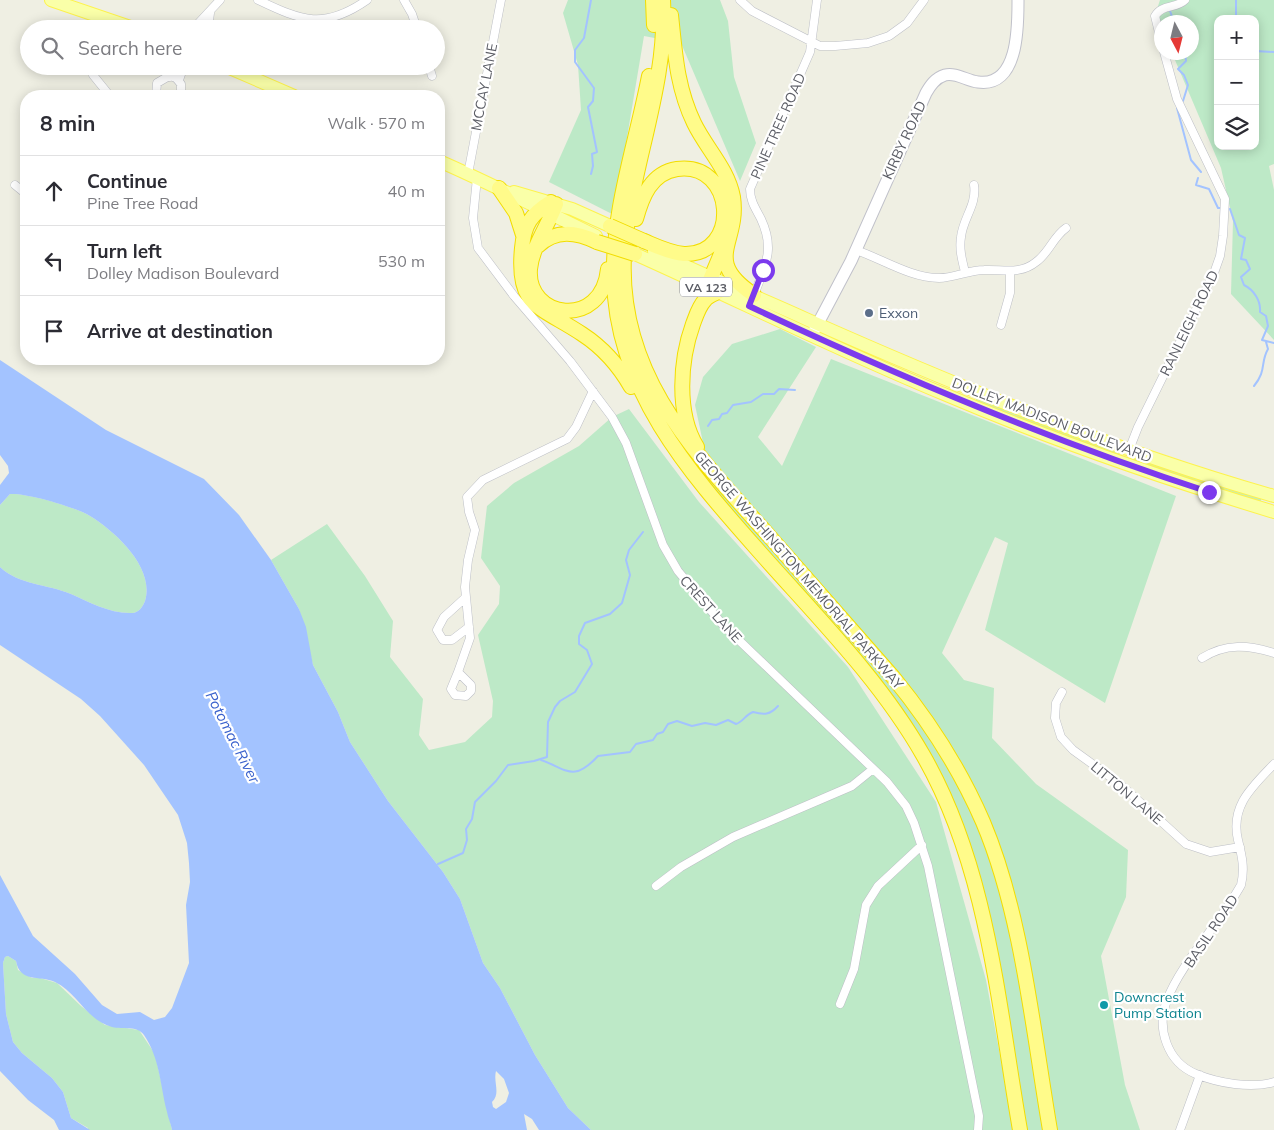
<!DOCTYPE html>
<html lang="en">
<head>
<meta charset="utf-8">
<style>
	body { margin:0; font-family:Mulish,sans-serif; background:#f2f2f3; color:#2b2b33 }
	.controls { position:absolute; right:15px; top:15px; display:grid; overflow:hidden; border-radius:10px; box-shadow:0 2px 12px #0003 }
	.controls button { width:45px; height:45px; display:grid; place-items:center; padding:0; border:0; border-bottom:1px solid #e1e1e2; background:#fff; color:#2b2b33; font:25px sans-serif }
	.compass { position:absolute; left:1154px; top:15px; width:45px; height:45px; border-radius:50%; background:#fff; box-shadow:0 2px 12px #0003; rotate:173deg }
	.stop { position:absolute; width:15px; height:15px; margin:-11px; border:4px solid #7c3aed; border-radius:50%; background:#fff }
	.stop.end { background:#7c3aed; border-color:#fff; box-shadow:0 1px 5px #0008 }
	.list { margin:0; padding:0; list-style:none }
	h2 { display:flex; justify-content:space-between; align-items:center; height:65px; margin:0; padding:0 20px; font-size:21px }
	h2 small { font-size:16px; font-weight:400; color:#7c7c81 }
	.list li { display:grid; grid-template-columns:32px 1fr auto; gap:15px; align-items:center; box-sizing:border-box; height:70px; padding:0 20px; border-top:1px solid #e1e1e2 }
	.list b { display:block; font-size:19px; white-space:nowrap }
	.list p { margin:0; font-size:16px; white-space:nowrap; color:#7c7c81 }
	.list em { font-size:16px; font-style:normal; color:#7c7c81 }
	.icon { flex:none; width:28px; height:28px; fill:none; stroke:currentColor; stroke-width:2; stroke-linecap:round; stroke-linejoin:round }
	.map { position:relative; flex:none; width:1274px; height:1130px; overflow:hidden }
	.search { position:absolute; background:#fff; box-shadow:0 2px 12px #0003; left:20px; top:20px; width:425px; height:55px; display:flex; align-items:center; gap:12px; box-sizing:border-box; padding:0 18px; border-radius:28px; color:#7c7c81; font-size:19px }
	.panel { position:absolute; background:#fff; box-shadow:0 2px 12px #0003; left:20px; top:90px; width:425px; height:275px; border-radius:20px }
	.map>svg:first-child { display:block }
	.green { fill:#bde9c7; fill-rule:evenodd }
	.water { fill:#a3c3ff; fill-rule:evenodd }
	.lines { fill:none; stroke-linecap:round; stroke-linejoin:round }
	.stream { stroke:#a3c3ff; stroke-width:2 }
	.street-casing { stroke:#bdbfc6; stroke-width:9 }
	.secondary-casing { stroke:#c0c1ca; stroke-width:13 }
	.primary-casing { stroke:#fdf34e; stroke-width:14 }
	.highway-casing { stroke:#f2dd00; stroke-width:16 }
	.street { stroke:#fff; stroke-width:8 }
	.secondary { stroke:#fff; stroke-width:11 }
	.primary { stroke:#faffa8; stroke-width:12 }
	.highway { stroke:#fffb8a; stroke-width:14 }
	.highway-bridge-casing { stroke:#f2dd00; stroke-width:16; stroke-linecap:butt }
	.highway-bridge { stroke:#fffb8a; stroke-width:14 }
	.route { stroke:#7c3aed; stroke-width:6 }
	.service-dot { fill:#5c6f8a; stroke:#fff; stroke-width:2 }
	.culture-dot { fill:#0f9aa8; stroke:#fff; stroke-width:2 }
	.labels { text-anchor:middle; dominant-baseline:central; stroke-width:4.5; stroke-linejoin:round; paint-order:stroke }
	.shield { fill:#fff; stroke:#8c8e93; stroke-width:1 }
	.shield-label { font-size:12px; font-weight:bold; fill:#5b5d65 }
	.street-label { font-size:14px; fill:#5b5d65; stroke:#fff }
	.service-label { font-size:14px; fill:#4e5e75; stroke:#fff; text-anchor:start }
	.culture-label { font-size:14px; fill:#0d838f; stroke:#fff; text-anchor:start }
	.water-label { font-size:15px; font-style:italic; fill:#3b62cd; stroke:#fff }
</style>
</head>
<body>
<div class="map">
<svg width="1274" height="1130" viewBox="0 0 1274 1130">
	<rect width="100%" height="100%" fill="#efefe3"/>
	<path class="green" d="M568 0H720L728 21 734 77 756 143 740 181 681 43 644 36 614 215 549 182 581 110 578 65 563 13Z
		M1160 0H1274V164L1269 166 1274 190V340L1231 294 1233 221 1221 168 1172 53 1192 52V22H1162L1161 25 1156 12ZM1218 19H1255V146H1218Z
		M780 329 816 347 758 437 782 466 831 359 1176 496 1105 703 985 630 1008 543 995 537 942 653 964 680 994 688 992 738 1036 784 1128 850 1126 897 1101 956 1125 1085 1140 1130H1055L1021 934 970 786 820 585 705 452 695 405 703 377 732 344Z
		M652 393 911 702 962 784 1001 883 1047 1130H1024L987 918 934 768 663 426Z
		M976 397 1119 450 1118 457 976 403Z
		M629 409 699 502 848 667 936 802 986 980 1014 1130H591L568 1108 535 1055 500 988 483 963 460 899 443 872 388 801 350 742 338 712 313 665 299 609 271 560 327 524 365 576 393 621 390 657 423 699 419 735 429 750 465 742 492 717 493 701 478 635 499 604 500 586 481 558 487 506 514 483 579 446 612 417Z
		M1133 458 1261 497V503L1135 463Z
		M10 494C28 493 75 507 90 516 116 532 155 568 145 601 143 606 139 613 132 613 111 614 89 602 71 594 47 584 19 585 0 567V505Z
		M8 956 16 961 18 970 32 978H40L57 983 81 1006 105 1025 139 1030 155 1054 172 1130H87L88 1128 71 1118 63 1092 52 1078 22 1053 13 1042 6 1014 3 963 5 957Z"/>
	<path class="water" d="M0 360 106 430 204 479 239 515 271 560 299 609 306 627 313 665 338 712 350 742 388 801 443 872 460 899 483 963 500 988 535 1055 568 1108 591 1130H539L532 1119 524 1114 527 1130H172C171 1124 168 1118 167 1112 160 1084 160 1059 144 1035 137 1025 123 1030 112 1027 86 1020 77 992 55 982 39 975 20 983 16 961L8 956 5 957 3 963 6 1014 13 1042 22 1053 52 1078 63 1092 71 1118 90 1130H59L54 1120 28 1100 0 1071V875L33 936 75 974 102 1005 117 1014 140 1012 154 1020 165 1017 172 1008 189 963 186 905 190 882 189 863 187 843 178 815 144 765 100 716 81 699 0 645V567C19 585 47 584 71 594 89 602 111 614 132 613 139 613 143 606 145 601 155 568 116 532 90 516 75 507 27 493 10 494L0 505V485L9 473 8 466 0 455ZM496 1071 504 1079 509 1093 506 1102 496 1109 493 1107 492 1102C501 1094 493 1082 496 1071Z"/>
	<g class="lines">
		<path class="stream" d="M1236 0V19
			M1170 11 1174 22
			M1255 51 1274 52
			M1183 101 1188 85 1184 75 1178 69 1186 61 1185 52
			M1177 108 1191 160 1201 172
			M591 174 593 166 592 154 597 152 588 107 593 101 594 88 575 62V50L584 38 591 0
			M1198 178 1196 185 1209 189 1218 208H1223
			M1230 209 1239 235 1245 238 1241 259 1246 260 1250 269 1241 277 1244 285C1254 290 1261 301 1260 312L1266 316 1268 326 1262 340 1274 343
			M1254 386C1267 370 1260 363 1268 349L1266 342
			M708 426 712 420 719 419 722 414 727 413 733 405 751 402 763 394H774L779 389 795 390
			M541 760C567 769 573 783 598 756L630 752 636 744 653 740 657 734 663 732 668 724 677 721 692 726 705 723 716 725 728 720 736 724C743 722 745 715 753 712 764 715 770 715 778 706
			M438 864 463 853 467 840 466 829 472 819 475 802 496 781 508 765 534 761 547 757 548 722 555 707 560 701 575 692 592 664 587 650 579 644V636L585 623 610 614 622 603 630 575 626 560 629 550 643 532"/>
		<g class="street-casing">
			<path id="street" d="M258 0C302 21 324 30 367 0
				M404 0 412 14 417 29
				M740 0 752 11 820 46H835L868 43 889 36 907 23 924 0
				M193 29 220 0
				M204 29 209 21 210 13
				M1162 45 1155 16C1162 4 1176 9 1185 0
				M429 66 432 76
				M93 75 110 96
				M170 77 174 66
				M179 80 184 66
				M156 96 157 83 169 76 176 78 181 84V96
				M468 174 501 0
				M477 178 473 218 478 248 514 296 570 361 612 417 626 443 663 545 678 571 723 625 887 782 906 806 914 823 928 866 979 1116 978 1130
				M15 185 26 194
				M856 250C882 259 911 278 939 278 954 278 969 270 984 270 1003 269 1020 275 1036 262 1049 253 1053 237 1066 228
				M965 272C962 260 959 249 961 237 963 218 977 205 974 185
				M753 298C764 267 776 251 761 219 756 209 750 201 750 189L810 52 817 0
				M1001 325 1010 293V271
				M1129 450 1138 427 1214 273 1220 256 1223 236 1225 199 1177 99 1164 52
				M465 598 444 617 437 630 443 640H452L469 627
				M1202 658C1226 643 1248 645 1274 653
				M458 672 470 638 465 587 468 560 475 530 469 512 467 497 483 480 567 439 576 427 593 391
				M458 672 471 685V691L466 696 455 695 451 689Z
				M1062 692 1056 703 1055 718 1061 737 1073 750 1120 784 1186 844 1210 852 1240 847
				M1274 764C1252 787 1230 806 1238 840 1242 856 1245 869 1241 885 1220 923 1181 963 1167 1000 1156 1028 1167 1062 1196 1074 1218 1083 1251 1089 1274 1082
				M656 886 681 867 733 837 852 786 873 769
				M840 1004 854 969 866 905 878 886 922 845
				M1180 1130 1200 1075"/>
		</g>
		<g class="secondary-casing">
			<path id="secondary" d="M814 331 851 261 926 93C930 86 935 78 945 75 956 72 967 81 978 82 1019 88 1018 25 1018 0"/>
		</g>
		<g class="primary-casing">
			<path id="primary" d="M51 0 136 29
				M225 66 294 96
				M439 161C492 184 544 211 596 236
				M514 192 572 209 610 226
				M654 251C704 276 756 296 806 319 959 387 1113 450 1274 496
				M635 254C738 300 839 351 944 394 1052 440 1162 478 1274 512"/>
		</g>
		<g class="highway-casing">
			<path id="highway" d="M653 0 654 25
				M663 0C668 88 629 170 624 256 618 376 696 454 770 537 811 584 852 630 893 677 929 721 960 769 983 822 1022 914 1033 1031 1050 1130
				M671 15C675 53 677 88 694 123 706 148 728 169 733 197 740 244 701 259 754 295
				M649 76C636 144 612 210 614 279 616 389 688 471 757 549 815 615 879 678 923 755 988 868 998 1004 1020 1130
				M499 188 516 213 523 235
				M551 202C531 214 524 225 522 248 516 308 540 306 582 334 602 347 619 366 631 387
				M556 204C549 224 532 247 530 269 526 319 602 330 608 269
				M636 219C642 197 651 173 677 169 736 161 741 256 684 254 670 253 656 246 644 241
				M538 246C556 229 576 232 597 242
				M707 287 723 249
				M697 447C676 413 680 360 693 324 696 316 699 306 705 300 708 296 714 294 718 292"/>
		</g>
		<use href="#street" class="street"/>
		<use href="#secondary" class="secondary"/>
		<use href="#primary" class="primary"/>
		<use href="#highway" class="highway"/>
		<g class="highway-bridge-casing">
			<path id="highway-bridge" d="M610 226 644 241
				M597 242 635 254"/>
		</g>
		<use href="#highway-bridge" class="highway-bridge"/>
	</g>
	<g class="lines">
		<path class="route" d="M763 270 749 306C900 377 1051 441 1209 492"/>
	</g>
	<circle class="service-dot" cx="869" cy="313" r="5"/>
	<circle class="culture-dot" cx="1104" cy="1005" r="5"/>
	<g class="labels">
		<rect class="shield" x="680" y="277.5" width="52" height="19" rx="4"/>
		<g class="shield-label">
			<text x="706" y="287">VA 123</text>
		</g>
		<g class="street-label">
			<text transform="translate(484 87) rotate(-79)">MCCAY LANE</text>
			<text transform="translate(778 126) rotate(-66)">PINE TREE ROAD</text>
			<text transform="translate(904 140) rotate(-65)">KIRBY ROAD</text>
			<text transform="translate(1189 323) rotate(-64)">RANLEIGH ROAD</text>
			<text transform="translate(1052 420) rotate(21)">DOLLEY MADISON BOULEVARD</text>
			<text transform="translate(799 570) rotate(49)">GEORGE WASHINGTON MEMORIAL PARKWAY</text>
			<text transform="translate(711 609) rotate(48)">CREST LANE</text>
			<text transform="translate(1127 793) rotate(40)">LITTON LANE</text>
			<text transform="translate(1211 931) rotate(-56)">BASIL ROAD</text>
		</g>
		<g class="service-label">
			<text x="879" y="313">Exxon</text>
		</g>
		<g class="culture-label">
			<text x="1114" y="997">Downcrest<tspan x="1114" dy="16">Pump Station</tspan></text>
		</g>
		<g class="water-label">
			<text transform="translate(233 737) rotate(63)">Potomac River</text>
		</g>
	</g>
</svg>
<div class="controls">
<button>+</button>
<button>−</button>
<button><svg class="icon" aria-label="layers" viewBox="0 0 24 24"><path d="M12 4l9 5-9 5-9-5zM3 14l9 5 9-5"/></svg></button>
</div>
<svg class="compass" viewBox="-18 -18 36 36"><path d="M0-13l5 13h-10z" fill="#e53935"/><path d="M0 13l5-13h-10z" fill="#7c7c81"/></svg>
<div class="stop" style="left:763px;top:270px"></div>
<div class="stop end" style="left:1209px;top:492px"></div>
<div class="search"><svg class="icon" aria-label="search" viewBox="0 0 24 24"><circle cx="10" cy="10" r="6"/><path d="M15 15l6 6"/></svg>Search here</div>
<section class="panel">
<h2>8 min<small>Walk · 570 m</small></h2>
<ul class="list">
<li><svg class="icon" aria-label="ahead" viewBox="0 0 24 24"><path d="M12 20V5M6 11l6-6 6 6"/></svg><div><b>Continue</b><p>Pine Tree Road</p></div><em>40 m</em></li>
<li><svg class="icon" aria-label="left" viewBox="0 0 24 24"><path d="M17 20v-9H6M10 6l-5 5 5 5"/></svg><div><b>Turn left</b><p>Dolley Madison Boulevard</p></div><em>530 m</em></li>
<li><svg class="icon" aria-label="arrive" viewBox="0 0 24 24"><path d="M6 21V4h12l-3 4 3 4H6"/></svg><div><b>Arrive at destination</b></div></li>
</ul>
</section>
</div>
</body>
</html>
